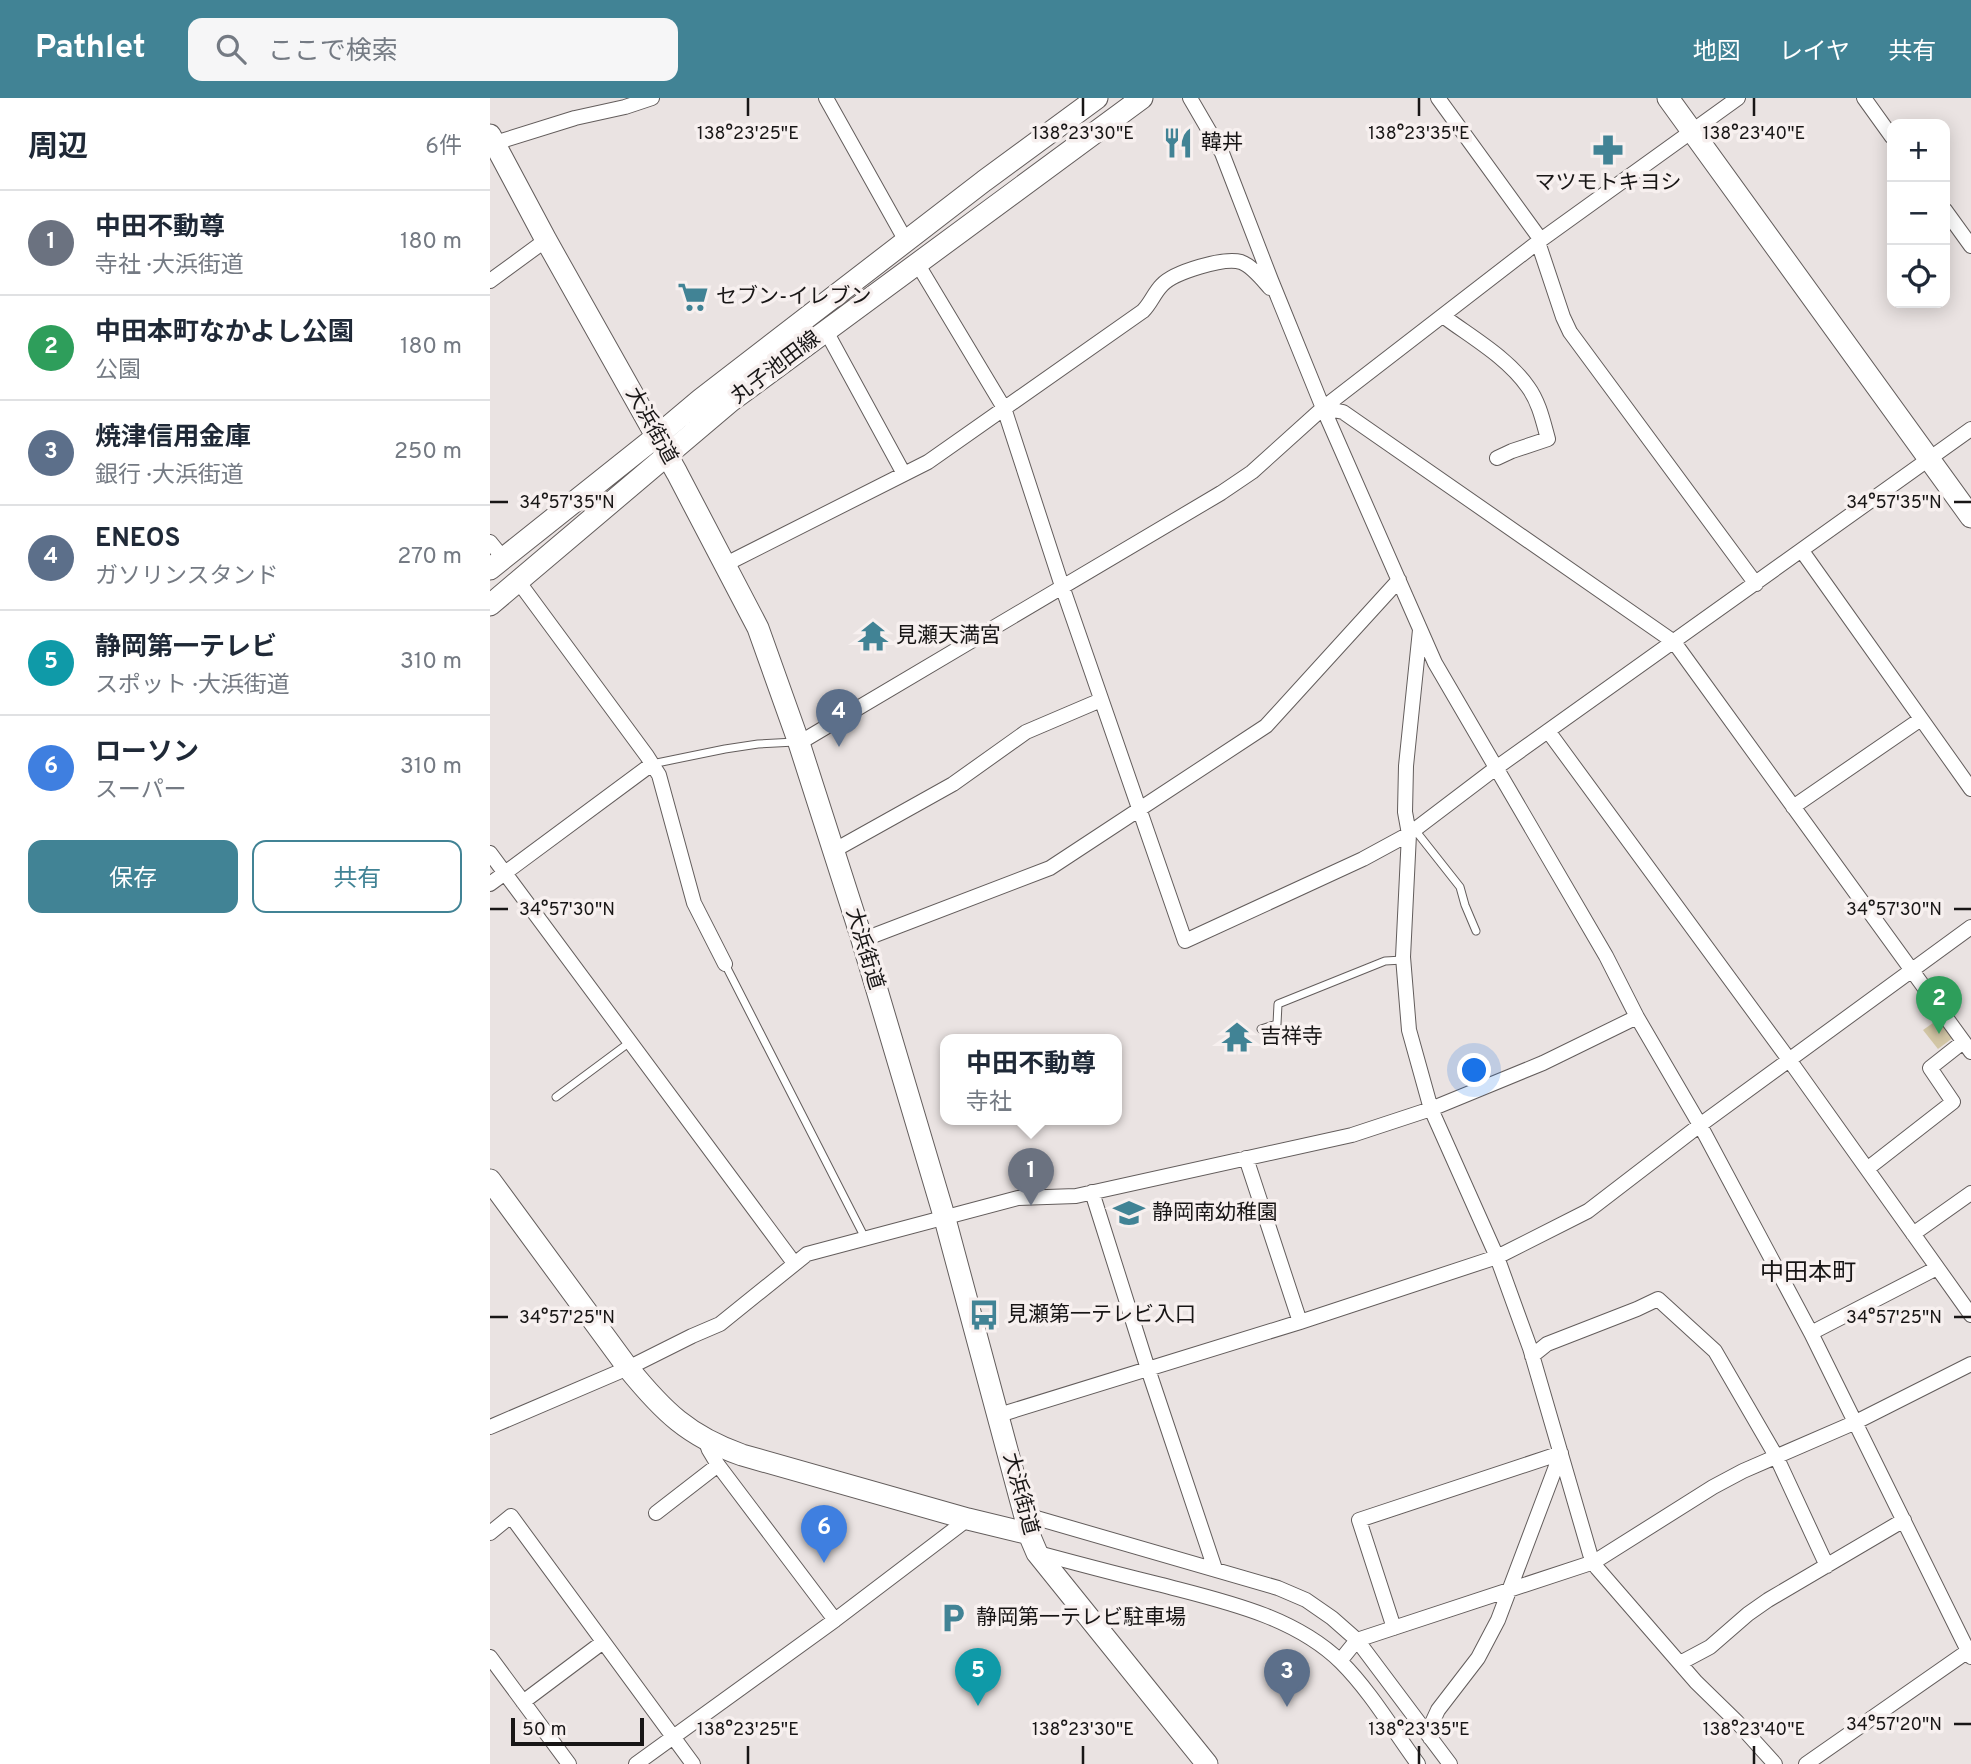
<!DOCTYPE html>
<html lang="ja">
<head>
<meta charset="utf-8">
<style>
	body { margin:0; font-family:Overpass,"Noto Sans JP",sans-serif; background:#f6f6f7; color:#1f2937 }
	.controls { position:absolute; right:21px; top:21px; display:grid; overflow:hidden; border-radius:14px; box-shadow:0 4px 18px #0003 }
	.controls button { width:63px; height:63px; display:grid; place-items:center; padding:0; border:0; border-bottom:2px solid #e0e1e3; background:#fff; color:#1f2937; font:35px sans-serif }
	.scale { position:absolute; left:21px; bottom:18px; width:133px; box-sizing:border-box; padding-left:7px; border:4px solid #181616; border-top:0; font-size:19px; line-height:24px; white-space:nowrap; color:#181616; -webkit-text-stroke:5px #f7f0ef; paint-order:stroke }
	.you { position:absolute; left:985px; top:973px; width:24px; height:24px; margin:-18px; border:5px solid #fff; border-radius:50%; background:#1a73e8; box-shadow:0 0 0 10px #1a73e833 }
	.badge { display:grid; place-items:center; width:46px; height:46px; border-radius:50%; background:#418395; color:#fff; font-size:23px; font-weight:700 }
	.pin { position:absolute; translate:-50% -58px; filter:drop-shadow(0 2px 4px #0008) }
	.pin::after { content:''; position:absolute; top:37px; width:24px; height:21px; background:inherit; clip-path:polygon(0 0,100% 0,50% 100%) }
	.popup { position:absolute; left:450px; top:936px; width:182px; height:91px; box-sizing:border-box; display:grid; place-content:center; border-radius:14px; background:#fff; filter:drop-shadow(0 2px 5px #0005); font-size:23px; white-space:nowrap; color:#747a83 }
	.popup b { font-size:26px; color:#1f2937 }
	.popup::after { content:''; position:absolute; left:50%; top:100%; margin-left:-14px; border:14px solid transparent; border-top-color:#fff }
	.list { margin:0; padding:0; list-style:none }
	h2 { display:flex; justify-content:space-between; align-items:center; height:91px; margin:0; padding:0 28px; font-size:30px }
	h2 small { font-size:23px; font-weight:400; color:#747a83 }
	.list li { display:grid; grid-template-columns:46px 1fr auto; gap:21px; align-items:center; box-sizing:border-box; height:105px; padding:0 28px; border-top:2px solid #e0e1e3 }
	.list b { display:block; font-size:26px; white-space:nowrap }
	.list p { margin:0; font-size:23px; white-space:nowrap; color:#747a83 }
	.list em { font-size:23px; font-style:normal; color:#747a83 }
	.actions { display:flex; gap:14px; padding:21px 28px }
	.actions a { flex:1; padding:16px 0; border:2px solid #418395; border-radius:14px; text-align:center; font-size:24px; color:#418395 }
	.actions .main { background:#418395; color:#fff }
	.icon { flex:none; width:38px; height:38px; fill:none; stroke:currentColor; stroke-width:2; stroke-linecap:round; stroke-linejoin:round }
	.map { position:relative; flex:none; width:1481px; height:1666px; overflow:hidden }
	header { display:flex; align-items:center; gap:42px; box-sizing:border-box; height:98px; padding:0 35px; background:#418395; color:#fff }
	header strong { font-size:33px }
	nav { display:flex; gap:38px; margin-inline-start:auto; font-size:24px }
	.search { width:490px; height:63px; background:#f6f6f7; display:flex; align-items:center; gap:18px; box-sizing:border-box; padding:0 24px; border-radius:14px; color:#747a83; font-size:26px }
	main { display:flex }
	aside { flex:1; background:#fff }
	.map>svg:first-child { display:block }
	.green { fill:#d2c6a5 }
	.lines { fill:none; stroke-linecap:round; stroke-linejoin:round }
	.lane-casing { stroke:#635d5c; stroke-width:9 }
	.street-casing { stroke:#635d5c; stroke-width:16 }
	.secondary-casing { stroke:#635d5c; stroke-width:23 }
	.lane { stroke:#fff; stroke-width:7 }
	.street { stroke:#fff; stroke-width:14 }
	.secondary { stroke:#fff; stroke-width:21 }
	.ticks { fill:none; stroke:#181616; stroke-width:2.5 }
	.labels { text-anchor:middle; dominant-baseline:central; stroke-width:7; stroke-linejoin:round; paint-order:stroke }
	.poi-label { font-size:21px; fill:#181616; stroke:#f7f0ef; text-anchor:start }
	.street-label { font-size:21px; fill:#181616; stroke:#f7f0ef }
	.quarter-label { font-size:24px; fill:#181616; stroke:#f7f0ef }
	.ticks-label { font-size:18px; text-anchor:middle; fill:#181616; stroke:#f7f0ef; stroke-width:7; stroke-linejoin:round; paint-order:stroke }
</style>
</head>
<body>
<header>
<strong>Pathlet</strong>
<div class="search"><svg class="icon" aria-label="search" viewBox="0 0 24 24"><circle cx="10" cy="10" r="6"/><path d="M15 15l6 6"/></svg>ここで検索</div>
<nav><a>地図</a><a>レイヤ</a><a>共有</a></nav>
</header>
<main>
<aside>
<h2>周辺<small>6件</small></h2>
<ul class="list">
<li><span class="badge" style="background:#6b7280">1</span><div><b>中田不動尊</b><p>寺社 · 大浜街道</p></div><em>180 m</em></li>
<li><span class="badge" style="background:#2e9e5b">2</span><div><b>中田本町なかよし公園</b><p>公園</p></div><em>180 m</em></li>
<li><span class="badge" style="background:#5c6f8a">3</span><div><b>焼津信用金庫</b><p>銀行 · 大浜街道</p></div><em>250 m</em></li>
<li><span class="badge" style="background:#5c6f8a">4</span><div><b>ENEOS</b><p>ガソリンスタンド</p></div><em>270 m</em></li>
<li><span class="badge" style="background:#0f9aa8">5</span><div><b>静岡第一テレビ</b><p>スポット · 大浜街道</p></div><em>310 m</em></li>
<li><span class="badge" style="background:#3f7fe0">6</span><div><b>ローソン</b><p>スーパー</p></div><em>310 m</em></li>
</ul>
<div class="actions"><a class="main">保存</a><a>共有</a></div>
</aside>
<div class="map">
<svg width="1481" height="1666" viewBox="0 0 1481 1666">
	<rect width="100%" height="100%" fill="#eae3e2"/>
	<path class="green" d="M1450 920 1464 939 1448 951 1433 932Z"/>
	<g class="lines">
		<g class="lane-casing">
			<path id="lane" d="M162 666 235 651 268 646 305 644
				M925 732 970 789 975 807 986 833
				M235 866 375 1140
				M771 931 787 926 788 906 895 863 913 862
				M66 999 140 944"/>
		</g>
		<g class="street-casing">
			<path id="street" d="M336 0 416 143
				M700 0 732 55 781 182 833 310 945 565 1116 858 1147 919 1210 1027 1321 1235 1481 1559
				M948 0 1051 142
				M1374 0 1402 39
				M5 45 85 20 135 9 162 0
				M1455 112 1481 148
				M1048 144 1073 219 1080 234 1266 486
				M427 165 514 310 572 488 695 843 873 761 919 736 1006 670 1481 331
				M0 183 56 142
				M953 218C981 239 1017 259 1038 289 1049 304 1053 323 1058 341L1022 353 1007 360
				M336 233 414 376
				M833 310 853 314 1184 544 1481 954
				M0 444 13 460
				M1312 453 1481 691
				M236 466 438 364 653 213C661 205 664 195 672 187 684 174 734 159 751 164 762 168 772 181 780 190
				M28 483 157 658 169 677 204 805 235 866
				M930 532 916 668 915 714 919 736 913 859 919 932 941 1011 1007 1159 1040 1250 1100 1456 1107 1470 1206 1584 1247 1624 1285 1666
				M1058 633 1300 963 1481 1217
				M309 645 731 395 762 374 833 310 1048 144 1248 0
				M1303 709 1431 621
				M343 753 463 686 536 634 611 602
				M0 755 304 1165
				M0 786 162 666
				M372 842 560 770 776 628 909 482
				M756 1060 810 1224
				M1377 1071 1463 1004 1440 970 1473 944
				M602 1094 658 1271 725 1471
				M1423 1136 1481 1095
				M1321 1235 1447 1170
				M1042 1258 1057 1246 1147 1211 1168 1201 1225 1253 1286 1358 1337 1468
				M509 1317 810 1224 1007 1159 1098 1113 1210 1027 1481 829
				M0 1329 138 1270 202 1238 230 1226 317 1156 528 1100 586 1098 862 1037 941 1011 1053 965 1147 919
				M215 1341 219 1352 228 1367 345 1522
				M166 1415 228 1367
				M536 1417 788 1490 816 1502 842 1520 867 1542 960 1666
				M0 1435 21 1418 203 1666
				M548 1455C589 1466 630 1477 672 1487 733 1503 804 1518 851 1564 881 1594 903 1632 928 1666
				M904 1530 869 1422 1071 1355 1008 1522 988 1560 948 1612 942 1625 940 1640
				M0 1559 79 1666
				M850 1563 867 1542 1104 1464 1223 1389 1253 1373 1366 1324 1481 1266
				M1190 1565 1220 1549 1258 1516 1278 1502 1414 1422
				M33 1604 113 1544
				M146 1666 345 1522 478 1421
				M1316 1666 1478 1553"/>
		</g>
		<g class="secondary-casing">
			<path id="secondary" d="M1178 0 1481 419
				M0 37 56 142 187 375 268 530 309 645 370 835 455 1121 541 1441 547 1455 717 1666
				M0 471 167 338 211 301 494 83 607 0
				M0 507 241 303 652 0
				M0 1082 138 1270C173 1313 198 1338 252 1357L478 1421 540 1436"/>
		</g>
		<use href="#lane" class="lane"/>
		<use href="#street" class="street"/>
		<use href="#secondary" class="secondary"/>
	</g>
	<path class="ticks" d="M258 0V18M593 0V18M929 0V18M1264 0V18M0 404H18M1464 404H1481M0 811H18M1464 811H1481M0 1219H18M1464 1219H1481M1464 1626H1481M258 1648V1666M593 1648V1666M929 1648V1666M1264 1648V1666"/>
	<defs>
		<g id="restaurant-bare" transform="scale(2.415)"><path d="M-5-6h1v4h1v-4h1v4h1v-4h1v5L-1.5 .5V6h-2V.5L-5-1ZM5-6V6H3V1.5H1.5Q1.5-4 5-6Z" fill="#418395" stroke="#f7f0ef" stroke-width="2.5" paint-order="stroke"/></g>
		<g id="pharmacy-bare" transform="scale(2.415)"><path d="M-2-6h4v4h4v4h-4v4h-4v-4h-4v-4h4Z" fill="#418395" stroke="#f7f0ef" stroke-width="2.5" paint-order="stroke"/></g>
		<g id="supermarket-bare" transform="scale(2.415)"><path d="M-6-5.5h2.5l.6 2H6L4.5 2H-2.5L-4.4-4H-6ZM-1.5 3.2a1.3 1.3 0 1 0 .1 0ZM3 3.2a1.3 1.3 0 1 0 .1 0Z" fill="#418395" stroke="#f7f0ef" stroke-width="2.5" paint-order="stroke"/></g>
		<g id="temple-bare" transform="scale(2.415)"><path d="M0-6L5-2H3V0L6.5 2.5H4V6H1.5V3h-3V6H-4V2.5H-6.5L-3 0V-2H-5Z" fill="#418395" stroke="#f7f0ef" stroke-width="2.5" paint-order="stroke"/></g>
		<g id="school-bare" transform="scale(2.415)"><path d="M0-5L7-2L0 1L-7-2ZM-4 1L0 2.5L4 1V4Q0 6-4 4Z" fill="#418395" stroke="#f7f0ef" stroke-width="2.5" paint-order="stroke"/></g>
		<g id="bus-bare" transform="scale(2.415)"><path d="M-5-6H5V4H4V6H2V4H-2V6H-4V4H-5ZM-3.5-4V0h7V-4ZM-3.5 1.2v1.5H-2V1.2ZM2 1.2v1.5H3.5V1.2Z" fill="#418395" stroke="#f7f0ef" stroke-width="2.5" paint-order="stroke"/></g>
		<g id="parking-bare" transform="scale(2.415)"><path d="M-3.5-5.5H1a3.5 3.5 0 0 1 0 7H-1V5.5H-3.5ZM-1-3.4V-.6H.8a1.4 1.4 0 0 0 0-2.8Z" fill="#418395" stroke="#f7f0ef" stroke-width="2.5" paint-order="stroke"/></g>
	</defs>
	<g fill-rule="evenodd">
		<use href="#restaurant-bare" x="688" y="45"/>
		<use href="#pharmacy-bare" x="1118" y="52"/>
		<use href="#supermarket-bare" x="203" y="199"/>
		<use href="#temple-bare" x="383" y="538"/>
		<use href="#temple-bare" x="747" y="939"/>
		<use href="#school-bare" x="639" y="1115"/>
		<use href="#bus-bare" x="494" y="1217"/>
		<use href="#parking-bare" x="463" y="1520"/>
	</g>
	<g class="labels">
		<g class="poi-label">
			<text x="711" y="45">韓丼</text>
			<text x="1118" y="85" text-anchor="middle">マツモトキヨシ</text>
			<text x="226" y="199">セブン-イレブン</text>
			<text x="406" y="538">見瀬天満宮</text>
			<text x="770" y="939">吉祥寺</text>
			<text x="662" y="1115">静岡南幼稚園</text>
			<text x="517" y="1217">見瀬第一テレビ入口</text>
			<text x="486" y="1520">静岡第一テレビ駐車場</text>
		</g>
		<g class="street-label">
			<text transform="translate(286 270) rotate(-37)">丸子池田線</text>
			<text transform="translate(161 328) rotate(61)">大浜街道</text>
			<text transform="translate(374 851) rotate(73)">大浜街道</text>
			<text transform="translate(530 1396) rotate(75)">大浜街道</text>
		</g>
		<g class="quarter-label">
			<text x="1318" y="1176">中田本町</text>
		</g>
	</g>
	<g class="ticks-label">
		<text x="258" y="41">138°23'25"E</text>
		<text x="593" y="41">138°23'30"E</text>
		<text x="929" y="41">138°23'35"E</text>
		<text x="1264" y="41">138°23'40"E</text>
		<text x="77" y="410">34°57'35"N</text>
		<text x="1404" y="410">34°57'35"N</text>
		<text x="77" y="817">34°57'30"N</text>
		<text x="1404" y="817">34°57'30"N</text>
		<text x="77" y="1225">34°57'25"N</text>
		<text x="1404" y="1225">34°57'25"N</text>
		<text x="1404" y="1632">34°57'20"N</text>
		<text x="258" y="1637">138°23'25"E</text>
		<text x="593" y="1637">138°23'30"E</text>
		<text x="929" y="1637">138°23'35"E</text>
		<text x="1264" y="1637">138°23'40"E</text>
	</g>
</svg>
<div class="controls">
<button>+</button>
<button>−</button>
<button><svg class="icon" aria-label="locate" viewBox="0 0 24 24"><circle cx="12" cy="12" r="6"/><path d="M12 2v4M12 18v4M2 12h4M18 12h4"/></svg></button>
</div>
<div class="scale">50 m</div>
<div class="you"></div>
<div class="pin badge" style="left:541px;top:1108px;background:#6b7280">1</div>
<div class="popup"><b>中田不動尊</b>寺社</div>
<div class="pin badge" style="left:1449px;top:936px;background:#2e9e5b">2</div>
<div class="pin badge" style="left:797px;top:1609px;background:#5c6f8a">3</div>
<div class="pin badge" style="left:349px;top:649px;background:#5c6f8a">4</div>
<div class="pin badge" style="left:488px;top:1608px;background:#0f9aa8">5</div>
<div class="pin badge" style="left:334px;top:1465px;background:#3f7fe0">6</div>
</div>
</main>
</body>
</html>
